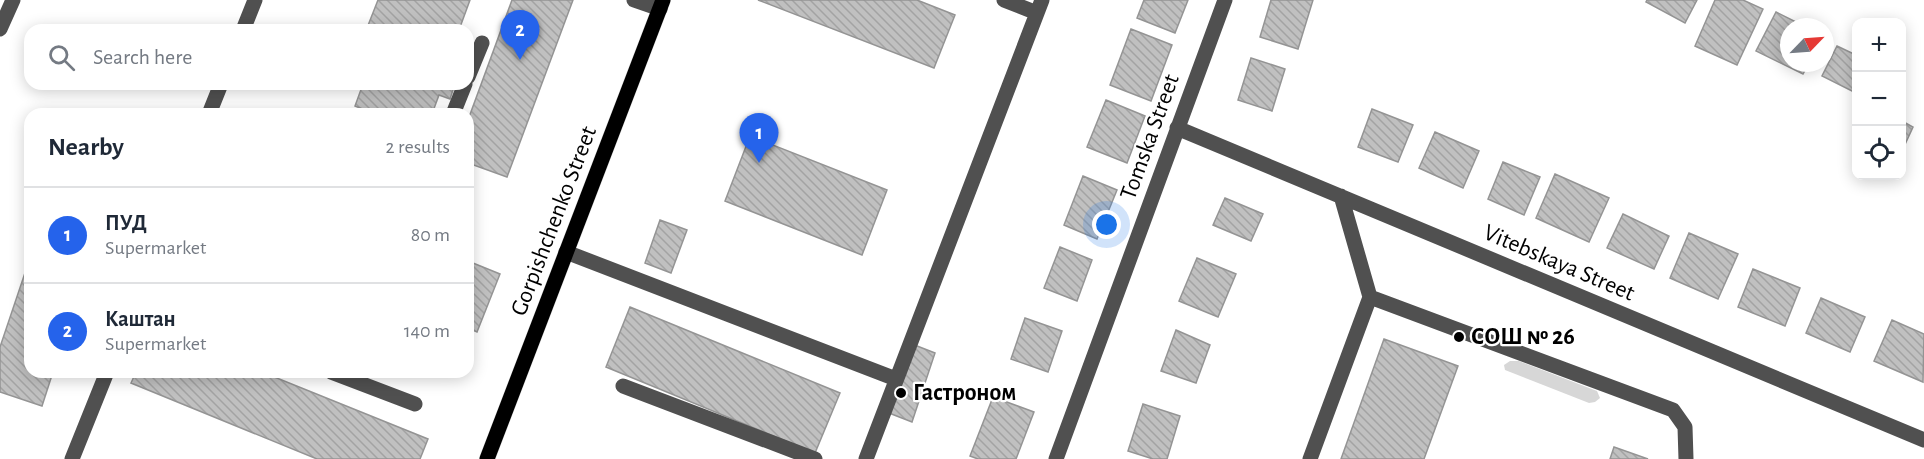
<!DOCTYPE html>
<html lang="en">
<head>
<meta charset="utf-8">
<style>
	body { margin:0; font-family:"Alegreya Sans",sans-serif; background:#f2f2f3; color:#1f2937 }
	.controls { position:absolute; right:18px; top:18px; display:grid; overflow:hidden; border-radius:12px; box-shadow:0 3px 15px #0003 }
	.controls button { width:54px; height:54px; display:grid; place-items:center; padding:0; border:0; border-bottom:2px solid #e0e1e3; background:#fff; color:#1f2937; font:30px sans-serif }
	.compass { position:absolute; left:1780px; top:18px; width:54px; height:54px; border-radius:50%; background:#fff; box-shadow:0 3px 15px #0003; rotate:65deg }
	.you { position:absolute; left:1107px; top:225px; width:21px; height:21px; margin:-15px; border:4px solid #fff; border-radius:50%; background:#1a73e8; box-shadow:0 0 0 9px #1a73e833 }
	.badge { display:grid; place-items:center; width:39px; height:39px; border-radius:50%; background:#2563eb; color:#fff; font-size:20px; font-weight:700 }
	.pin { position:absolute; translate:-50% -50px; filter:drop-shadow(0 2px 3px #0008) }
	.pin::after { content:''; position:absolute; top:32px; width:21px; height:18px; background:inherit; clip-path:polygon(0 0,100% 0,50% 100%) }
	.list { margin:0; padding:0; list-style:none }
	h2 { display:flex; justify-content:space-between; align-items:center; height:78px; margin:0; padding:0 24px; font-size:26px }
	h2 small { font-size:20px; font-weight:400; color:#747a83 }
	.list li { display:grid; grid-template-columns:39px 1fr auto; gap:18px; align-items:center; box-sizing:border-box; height:96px; padding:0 24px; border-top:2px solid #e0e1e3 }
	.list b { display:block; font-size:22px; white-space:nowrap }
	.list p { margin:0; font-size:20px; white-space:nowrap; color:#747a83 }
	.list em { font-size:20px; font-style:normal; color:#747a83 }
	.icon { flex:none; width:33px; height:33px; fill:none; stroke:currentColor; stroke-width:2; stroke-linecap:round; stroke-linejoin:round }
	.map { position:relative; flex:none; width:1924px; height:459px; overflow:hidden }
	.search { position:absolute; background:#fff; box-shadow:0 3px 15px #0003; left:24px; top:24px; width:450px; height:66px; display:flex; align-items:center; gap:15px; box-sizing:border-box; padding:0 21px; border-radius:18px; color:#747a83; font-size:22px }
	.panel { position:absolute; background:#fff; box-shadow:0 3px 15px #0003; left:24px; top:108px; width:450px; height:270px; border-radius:18px }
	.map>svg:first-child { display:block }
	.green { fill:#d7d7d7 }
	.building { fill:url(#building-back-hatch); stroke:#949494; stroke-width:1.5 }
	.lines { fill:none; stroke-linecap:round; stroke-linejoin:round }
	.major-casing { stroke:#dbdbdb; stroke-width:16 }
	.minor { stroke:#505050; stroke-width:15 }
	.major { stroke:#000; stroke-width:15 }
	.poi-dot { fill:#000; stroke:#fff; stroke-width:2 }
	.labels { text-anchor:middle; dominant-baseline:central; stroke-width:4.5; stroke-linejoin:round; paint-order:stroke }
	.street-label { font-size:24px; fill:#000; stroke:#fff }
	.poi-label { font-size:24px; font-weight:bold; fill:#000; stroke:#fff; text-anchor:start }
</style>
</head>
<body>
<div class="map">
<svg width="1924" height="459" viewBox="0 0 1924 459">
	<defs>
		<pattern id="building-back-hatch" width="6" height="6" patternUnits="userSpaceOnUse" patternTransform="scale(1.5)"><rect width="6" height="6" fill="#c0c0c0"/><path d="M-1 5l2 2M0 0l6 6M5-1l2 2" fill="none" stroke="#a3a3a3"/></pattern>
	</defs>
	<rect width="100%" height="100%" fill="#fff"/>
	<path class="green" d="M1510 361H1519L1597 391 1600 398 1595 402 1589 403 1505 370 1504 365Z"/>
	<path class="building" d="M378 0H470L459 30H373L367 28Z
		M512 0H573L507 177 468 163V120Z
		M758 0H917L955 15 934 68Z
		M1144 0H1188L1175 33 1137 18Z
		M1271 0H1313L1298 49 1260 37Z
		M1647 0H1697L1685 23 1646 2Z
		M1715 0H1743L1763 9 1737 65 1695 46Z
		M1776 12 1806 27H1789V63H1809L1803 74 1756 51Z
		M1131 29 1172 45 1151 101 1110 85Z
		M1837 46 1856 55V93L1822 76Z
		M1251 58 1285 69 1272 111 1238 100Z
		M363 84H455L450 99 439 95 432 114H375L355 106Z
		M1106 100 1145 116 1127 163 1087 147Z
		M1372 109 1413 125 1398 162 1358 147Z
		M1902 121 1913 127 1902 151Z
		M1435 132 1479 151 1463 188 1419 168Z
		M750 136 887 190 862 255 725 201Z
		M1503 162 1540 177 1524 215 1488 199Z
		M1555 174 1609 198 1589 242 1536 218Z
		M1083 176 1117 190 1097 239 1064 225Z
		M1225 198 1263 214 1251 241 1213 225Z
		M1623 214 1669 236 1654 269 1607 248Z
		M660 220 687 230 671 273 645 263Z
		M1689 233 1738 254 1718 299 1670 278Z
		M1060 247 1092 260 1077 301 1044 288Z
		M30 258V372H53L42 406 0 392V347Z
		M1197 258 1236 274 1218 317 1179 301Z
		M468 261 500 274 477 332 468 328Z
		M1753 269 1800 288 1785 326 1738 307Z
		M1821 298 1865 317 1850 352 1806 333Z
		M630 307 840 393 815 453 606 367Z
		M1025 318 1062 331 1048 372 1011 359Z
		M1892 320 1924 334 1923 382 1874 361Z
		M1176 330 1210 345 1196 383 1161 371Z
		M1384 339 1458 366 1424 459H1341Z
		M912 344 935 353 912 422 889 413Z
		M136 372H262L428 439 420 459H317L131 383Z
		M993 397 1034 412 1016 459H978L970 456Z
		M1143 404 1180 416 1167 459H1153L1128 451Z
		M1614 447 1648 459H1610Z"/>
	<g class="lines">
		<g class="major-casing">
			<path id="major" d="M487 459 663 0"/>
		</g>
		<path class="minor" d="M634 0 660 9
			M1004 0 1037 13
			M0 29 13 0
			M243 30 255 0
			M468 77 482 43
			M209 114 221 84
			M453 114 465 84
			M1177 128 1924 440
			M566 252 896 379
			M1370 297 1673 410 1685 427 1686 459
			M331 372 415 404
			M623 386 815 459
			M72 459 107 372
			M866 459 1042 0
			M1056 459 1225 0
			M1310 459 1370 297 1341 196"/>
		<use href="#major" class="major"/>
	</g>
	<g class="poi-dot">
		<circle cx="1459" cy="337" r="6"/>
		<circle cx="901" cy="393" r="6"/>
	</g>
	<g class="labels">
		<g class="street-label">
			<text transform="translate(1150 137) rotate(-70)">Tomska Street</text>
			<text transform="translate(554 221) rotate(-69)">Gorpishchenko Street</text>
			<text transform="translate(1559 263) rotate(23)">Vitebskaya Street</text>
		</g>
		<g class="poi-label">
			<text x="1471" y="337">СОШ № 26</text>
			<text x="913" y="393">Гастроном</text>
		</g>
	</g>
</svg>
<div class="controls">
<button>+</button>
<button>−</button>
<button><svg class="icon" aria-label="locate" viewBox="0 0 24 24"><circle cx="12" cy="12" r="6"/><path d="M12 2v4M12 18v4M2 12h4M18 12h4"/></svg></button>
</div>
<svg class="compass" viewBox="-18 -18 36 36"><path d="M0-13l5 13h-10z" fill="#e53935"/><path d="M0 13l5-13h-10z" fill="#747a83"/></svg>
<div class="you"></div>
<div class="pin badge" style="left:759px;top:163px">1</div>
<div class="pin badge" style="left:520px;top:60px">2</div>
<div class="search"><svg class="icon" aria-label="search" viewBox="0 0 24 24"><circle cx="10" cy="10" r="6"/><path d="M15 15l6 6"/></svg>Search here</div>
<section class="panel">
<h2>Nearby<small>2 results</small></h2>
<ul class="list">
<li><span class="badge">1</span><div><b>ПУД</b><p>Supermarket</p></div><em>80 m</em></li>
<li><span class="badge">2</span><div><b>Каштан</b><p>Supermarket</p></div><em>140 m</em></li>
</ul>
</section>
</div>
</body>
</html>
